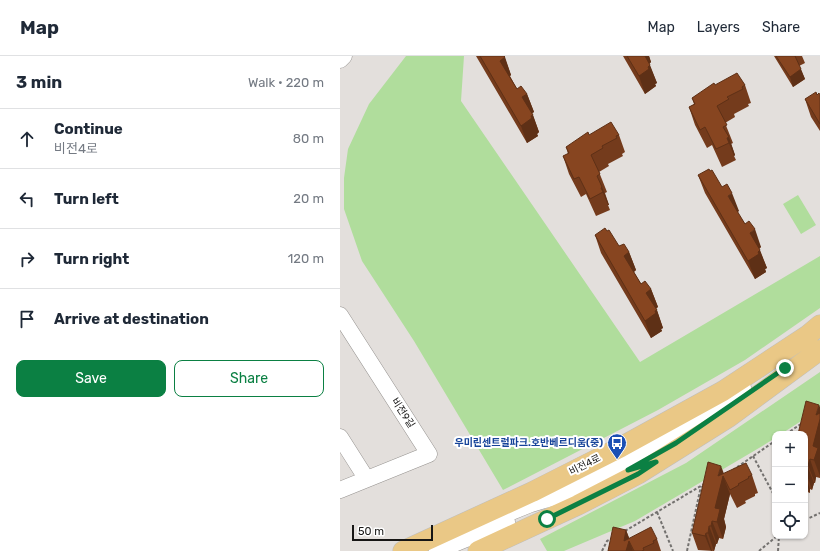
<!DOCTYPE html>
<html lang="en">
<head>
<meta charset="utf-8">
<style>
	body { margin:0; font-family:Rubik,"Noto Sans KR",sans-serif; background:#f6f6f7; color:#1f2937 }
	.controls { position:absolute; right:12px; bottom:12px; display:grid; overflow:hidden; border-radius:8px; box-shadow:0 1px 3px #0004 }
	.controls button { width:36px; height:36px; display:grid; place-items:center; padding:0; border:0; border-bottom:1px solid #e0e1e3; background:#fff; color:#1f2937; font:20px sans-serif }
	.scale { position:absolute; left:12px; bottom:10px; width:81px; box-sizing:border-box; padding-left:4px; border:2px solid #171615; border-top:0; font-size:11px; line-height:14px; white-space:nowrap; color:#171615; -webkit-text-stroke:3px #fff; paint-order:stroke }
	.stop { position:absolute; width:12px; height:12px; margin:-9px; border:3px solid #0b8043; border-radius:50%; background:#fff }
	.stop.end { background:#0b8043; border-color:#fff; box-shadow:0 1px 4px #0008 }
	.list { margin:0; padding:0; list-style:none }
	h2 { display:flex; justify-content:space-between; align-items:center; height:52px; margin:0; padding:0 16px; font-size:17px }
	h2 small { font-size:13px; font-weight:400; color:#747a83 }
	.list li { display:grid; grid-template-columns:26px 1fr auto; gap:12px; align-items:center; box-sizing:border-box; height:60px; padding:0 16px; border-top:1px solid #e0e1e3 }
	.list b { display:block; font-size:15px; white-space:nowrap }
	.list p { margin:0; font-size:13px; white-space:nowrap; color:#747a83 }
	.list em { font-size:13px; font-style:normal; color:#747a83 }
	.actions { display:flex; gap:8px; padding:12px 16px }
	.actions a { flex:1; padding:9px 0; border:1px solid #0b8043; border-radius:8px; text-align:center; font-size:14px; color:#0b8043 }
	.actions .main { background:#0b8043; color:#fff }
	.icon { flex:none; width:22px; height:22px; fill:none; stroke:currentColor; stroke-width:2; stroke-linecap:round; stroke-linejoin:round }
	.map { position:relative; flex:none; width:480px; height:495px; overflow:hidden }
	header { display:flex; align-items:center; gap:24px; box-sizing:border-box; height:56px; padding:0 20px; background:#fff; border-bottom:1px solid #e0e1e3 }
	header strong { font-size:19px }
	nav { display:flex; gap:22px; margin-inline-start:auto; font-size:14px }
	main { display:flex }
	aside { flex:1; background:#fff }
	.map>svg:first-child { display:block }
	.green { fill:#b0dd9c }
	.lines { fill:none; stroke-linecap:round; stroke-linejoin:round }
	.minor-casing { stroke:#969390; stroke-width:17 }
	.major-casing { stroke:#bebebd; stroke-width:21 }
	.path { stroke:#73716f; stroke-width:2; stroke-dasharray:3 2; stroke-linecap:butt }
	.minor { stroke:#fff; stroke-width:16 }
	.major { stroke:#eac886; stroke-width:20 }
	.wall { fill:#743b1c }
	.shaded-wall { fill:#5e3016 }
	.building { fill:#874520; stroke:#5e3016 }
	.route { stroke:#0b8043; stroke-width:5 }
	.labels { text-anchor:middle; dominant-baseline:central; stroke-width:4; stroke-linejoin:round; paint-order:stroke }
	.street-label { font-size:10px; fill:#171615; stroke:#fff }
	.transit-label { font-size:10px; font-weight:bold; fill:#164399; stroke:#fff; text-anchor:end }
</style>
</head>
<body>
<header>
<strong>Map</strong>
<nav><a>Map</a><a>Layers</a><a>Share</a></nav>
</header>
<main>
<aside>
<h2>3 min<small>Walk · 220 m</small></h2>
<ul class="list">
<li><svg class="icon" aria-label="ahead" viewBox="0 0 24 24"><path d="M12 20V5M6 11l6-6 6 6"/></svg><div><b>Continue</b><p>비전4로</p></div><em>80 m</em></li>
<li><svg class="icon" aria-label="left" viewBox="0 0 24 24"><path d="M17 20v-9H6M10 6l-5 5 5 5"/></svg><div><b>Turn left</b></div><em>20 m</em></li>
<li><svg class="icon" aria-label="right" viewBox="0 0 24 24"><path d="M7 20v-9h11M14 6l5 5-5 5"/></svg><div><b>Turn right</b></div><em>120 m</em></li>
<li><svg class="icon" aria-label="arrive" viewBox="0 0 24 24"><path d="M6 21V4h12l-3 4 3 4H6"/></svg><div><b>Arrive at destination</b></div></li>
</ul>
<div class="actions"><a class="main">Save</a><a>Share</a></div>
</aside>
<div class="map">
<svg width="480" height="495" viewBox="0 0 480 495">
	<rect width="100%" height="100%" fill="#e3dfdc"/>
	<path class="green" d="M66 0H124L121 45 300 306 480 200V252L405 304 318 354 163 434 74 285 22 205 4 153V122L8 93 29 48Z
		M458 139 476 169 461 178 443 148Z
		M480 316V353L441 378H435V382L419 392 295 465 224 495H207L200 483 346 407Z"/>
	<g class="lines">
		<g class="minor-casing">
			<path id="minor" d="M0 4 4 0
				M0 259 89 398 0 434
				M0 381 26 422
				M152 464 191 448 225 438 257 421 333 381 403 332
				M97 495 167 466"/>
		</g>
		<g class="major-casing">
			<path id="major" d="M63 495 192 436 281 391 383 335 468 279 480 269
				M138 495 238 449 298 418 389 361 480 294"/>
		</g>
		<path class="path" d="M446 378 461 368
			M413 400 435 441
			M393 414 435 385
			M317 456 333 495
			M465 464 480 457
			M285 475 364 428
			M262 495 267 485 271 483
			M347 495 361 430
			M419 495 437 480
			M438 495 439 480"/>
		<use href="#minor" class="minor"/>
		<use href="#major" class="major"/>
	</g>
	<path class="wall" d="M136 0H164L171 19 170 20 177 33 187 38 194 56 192 57 199 76 197 78 198 80 187 87Z
		M283 0H309L311 6 309 8 317 27 315 28 316 30 305 38Z
		M434 0H462L465 7 459 10 465 23 453 31Z
		M375 29H405L411 47 408 48 409 50 394 58 395 61 385 67 393 87 391 88 395 99 394 100 396 104 382 111 372 89 367 92 355 69 349 51 354 48 352 42Z
		M477 39H480V75L471 61 465 43Z
		M249 79H279L285 96 282 98 283 100 268 108 269 110 259 116 267 136 265 137 269 149H268L270 154 256 160 246 138 241 141 229 118 223 100 228 98 226 91Z
		M358 119 399 155 397 156 405 168 421 191 419 193 427 212 425 213 426 216 415 223 365 137Z
		M255 179 279 190 289 196 296 214 294 216 301 228 311 233 318 251 316 252 323 272 321 273 322 275 311 282 261 197Z
		M480 351V422L476 421 475 427H474L472 434 470 433V437L465 435V378Z
		M384 418 412 419 418 437 415 438V440L405 445 406 447 397 452 390 438 384 463 386 471 383 483 379 482 377 488H376L374 495 358 494 352 477Z
		M286 474 289 482 317 483 321 495H268Z"/>
	<path class="shaded-wall" d="M303 0H309L311 6 307 10Z
		M165 1 171 19 167 22 160 5Z
		M310 9 317 27 315 28 316 30 305 38 299 20Z
		M461 13 465 23 453 31 450 21Z
		M187 38 194 56 189 59 182 41Z
		M193 59 199 76 197 78 198 80 187 87 181 70Z
		M389 81 395 99 394 100 387 82Z
		M262 131 269 149H268L261 132Z
		M392 137 399 155 394 158 388 140Z
		M415 173 421 191 416 195 410 177Z
		M420 194 427 212 425 213 426 216 415 223 408 205Z
		M289 196 296 214 291 218 284 200Z
		M311 233 318 251 313 255 306 237Z
		M317 254 323 272 321 273 322 275 311 282 305 265Z
		M479 349 480 351V420L474 404 473 390 476 359Z
		M470 403 476 421 475 427 468 409Z
		M467 409 474 427 472 434 466 416Z
		M381 410 388 428 383 420 390 438 384 463 386 471 383 483 377 466 375 452 378 420Z
		M465 419 470 433V437L465 424Z
		M372 465 379 482 377 488 371 470Z
		M369 470 376 488 374 495 368 477Z
		M286 474 293 492 289 485 293 495H286L284 485Z
		M366 477 372 495H371L365 480Z"/>
	<path class="building" d="M140 0H164L165 1 160 5 177 33 181 30 187 38 182 41 193 59 191 60 192 62 181 70Z
		M287 0H305L310 9 308 11 309 13 299 20Z
		M436 0H456H455L461 13 450 21Z
		M397 17 405 29 402 31 403 33 387 41 389 43 377 50 387 69 383 71 389 81 387 82 389 87 376 93 365 71 360 74 349 51 355 48 352 42 374 27 375 29Z
		M476 36 477 39 479 37 480 39V68L465 43Z
		M271 66 279 79 276 80 277 82 262 90 263 92 251 99 260 118 257 120 262 131 261 132 263 136 250 143 239 121 234 123 223 100 229 97 226 91 248 76 249 79Z
		M369 113 370 115 372 114 382 131 387 128 392 137 388 140 405 168 409 165 415 173 410 177 420 194 418 196 419 198 408 205 358 119Z
		M265 172 267 175 269 174 279 190 284 188 289 196 284 200 301 228 305 225 311 233 306 237 317 254 315 255 316 257 305 265 255 179Z
		M466 345 479 349 476 359 480 357V363L473 390 478 392 474 404 470 403 468 409H467L466 416H465V378H458Z
		M368 406 381 410 378 420 406 407 412 419 408 421 409 422 398 428 399 429 390 434 383 420 375 452 380 453 377 466 372 465 371 470H369L368 477H366L365 480 352 477Z
		M273 471 286 474 284 485 311 471 317 483 313 485 314 487 303 492 304 494 302 495H294L289 485 286 495H268Z"/>
	<g class="lines">
		<path class="route" d="M207 463 298 418 316 406 288 414 336 387 445 312"/>
	</g>
	<defs>
		<g id="bus-pin" transform="scale(1)"><path d="M0 17L-7.5 6A9.5 9.5 0 1 1 7.5 6Z" fill="#1a4fb4" stroke="#fff"/><path d="M-5-6H5V4H4V6H2V4H-2V6H-4V4H-5ZM-3.5-4V0h7V-4ZM-3.5 1.2v1.5H-2V1.2ZM2 1.2v1.5H3.5V1.2Z" fill="#fff"/></g>
	</defs>
	<g fill-rule="evenodd">
		<use href="#bus-pin" x="277" y="387"/>
	</g>
	<g class="labels">
		<g class="street-label">
			<text transform="translate(63 357) rotate(57)">비전9길</text>
			<text transform="translate(245 409) rotate(-27)">비전4로</text>
		</g>
		<g class="transit-label">
			<text x="263" y="387">우미린센트럴파크.호반베르디움(중)</text>
		</g>
	</g>
</svg>
<div class="controls">
<button>+</button>
<button>−</button>
<button><svg class="icon" aria-label="locate" viewBox="0 0 24 24"><circle cx="12" cy="12" r="6"/><path d="M12 2v4M12 18v4M2 12h4M18 12h4"/></svg></button>
</div>
<div class="scale">50 m</div>
<div class="stop" style="left:207px;top:463px"></div>
<div class="stop end" style="left:445px;top:312px"></div>
</div>
</main>
</body>
</html>
